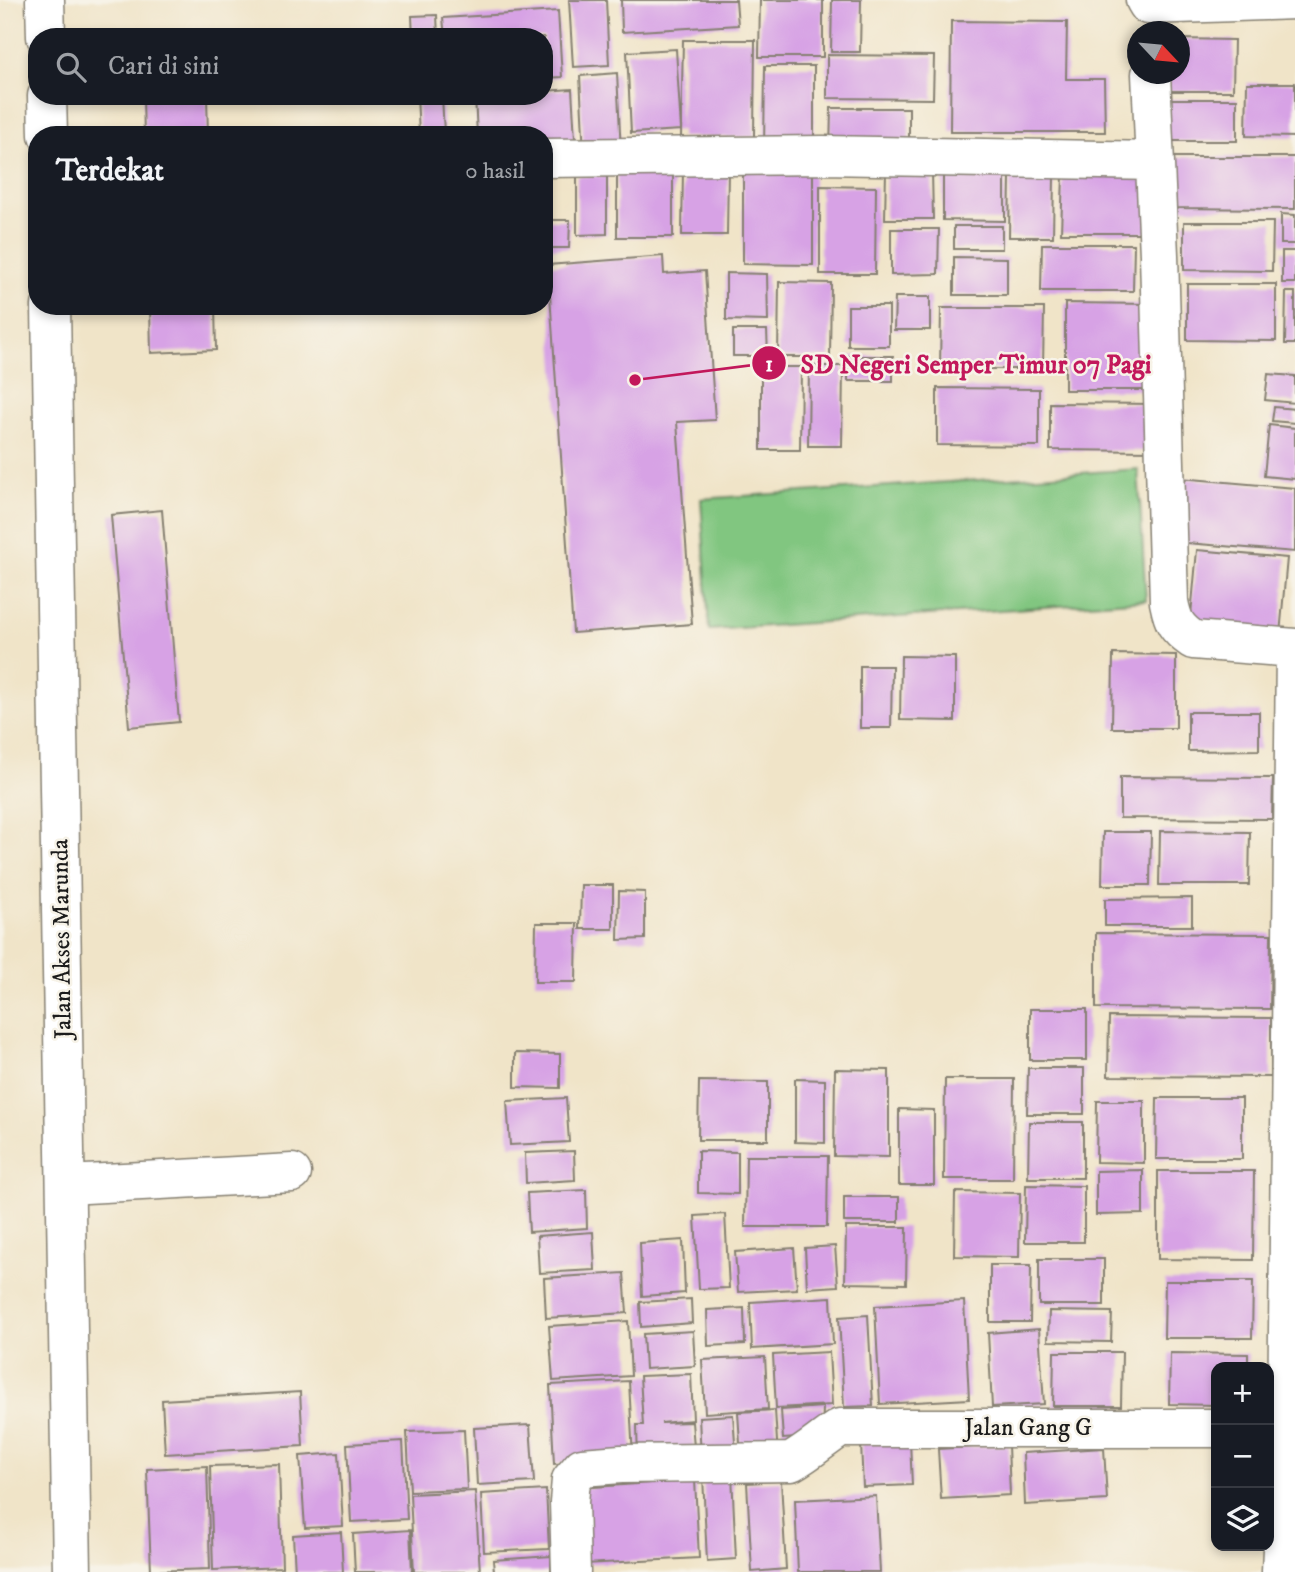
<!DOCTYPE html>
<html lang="id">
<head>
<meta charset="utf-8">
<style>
	body { margin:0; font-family:"IM FELL DW Pica",serif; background:#20242c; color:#f1f3f6 }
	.controls { position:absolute; right:21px; bottom:21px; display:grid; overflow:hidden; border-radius:14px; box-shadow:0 4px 10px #0003 }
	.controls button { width:63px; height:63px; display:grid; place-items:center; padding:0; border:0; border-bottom:2px solid #363941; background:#171b24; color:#f1f3f6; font:35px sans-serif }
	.compass { position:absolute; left:1127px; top:21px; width:63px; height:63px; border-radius:50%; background:#171b24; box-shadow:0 4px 10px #0003; rotate:116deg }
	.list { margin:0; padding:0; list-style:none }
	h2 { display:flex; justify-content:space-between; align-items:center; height:91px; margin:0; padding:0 28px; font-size:30px }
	h2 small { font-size:23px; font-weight:400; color:#9ea1a6 }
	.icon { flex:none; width:38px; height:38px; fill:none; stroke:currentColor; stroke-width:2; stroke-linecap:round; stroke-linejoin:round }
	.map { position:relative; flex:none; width:1295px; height:1572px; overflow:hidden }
	.search { position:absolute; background:#171b24; box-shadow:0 4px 10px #0003; left:28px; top:28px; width:525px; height:77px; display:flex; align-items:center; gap:18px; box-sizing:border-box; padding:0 24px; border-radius:28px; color:#9ea1a6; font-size:26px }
	.panel { position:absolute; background:#171b24; box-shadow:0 4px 10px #0003; left:28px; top:126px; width:525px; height:189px; border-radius:28px }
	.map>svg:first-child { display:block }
	.green { fill:#81c680; stroke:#4e714e; stroke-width:2 }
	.building { fill:#d7a2e5 }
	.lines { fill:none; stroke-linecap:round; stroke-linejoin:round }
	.minor-casing { stroke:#868072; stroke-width:41 }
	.major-casing { stroke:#868072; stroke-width:41 }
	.minor { stroke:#fff; stroke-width:38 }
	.major { stroke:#fff; stroke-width:38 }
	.labels { text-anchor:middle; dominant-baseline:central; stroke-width:5; stroke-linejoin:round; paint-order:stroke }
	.street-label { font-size:24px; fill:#1c1c1c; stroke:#f7f3e8 }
	.leader { fill:none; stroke:#c2185b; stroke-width:2.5 }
	.callout-dot { fill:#c2185b; stroke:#f7f3e8; stroke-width:2.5 }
	.mark-label { font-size:21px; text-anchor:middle; font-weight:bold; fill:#fff }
	.callout-label { font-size:26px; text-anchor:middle; font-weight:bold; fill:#c2185b; stroke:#f7f3e8; stroke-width:5; stroke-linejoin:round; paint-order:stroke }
</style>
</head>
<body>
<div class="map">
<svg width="1295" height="1572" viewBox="0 0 1295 1572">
	<rect width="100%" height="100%" fill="#f7f3e8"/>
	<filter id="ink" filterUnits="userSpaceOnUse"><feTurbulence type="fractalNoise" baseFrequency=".0143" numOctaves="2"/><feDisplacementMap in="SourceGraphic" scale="14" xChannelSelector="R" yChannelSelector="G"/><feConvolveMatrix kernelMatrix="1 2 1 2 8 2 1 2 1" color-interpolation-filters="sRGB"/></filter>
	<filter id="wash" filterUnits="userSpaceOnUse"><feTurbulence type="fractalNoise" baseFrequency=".00686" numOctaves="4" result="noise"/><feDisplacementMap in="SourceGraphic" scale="28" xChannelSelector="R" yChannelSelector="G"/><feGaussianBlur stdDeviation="1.57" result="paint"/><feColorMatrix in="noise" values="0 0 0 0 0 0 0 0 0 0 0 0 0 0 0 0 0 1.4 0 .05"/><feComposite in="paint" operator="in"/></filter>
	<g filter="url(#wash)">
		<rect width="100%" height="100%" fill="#f0e4c8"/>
		<path class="green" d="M1138 469 1146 600 709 630 701 499Z"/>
		<g id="blocks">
			<path class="building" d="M569 0H606L609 65 573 67Z
				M621 0H736L738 25 622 32Z
				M760 0H823V57H759Z
				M832 0H861L860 52H831Z
				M558 11 562 77 544 78V37H445L443 18Z
				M437 15 438 37H413L412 16Z
				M951 21 1067 22 1066 79H1104L1105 132H950Z
				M1180 39 1234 40 1233 91H1165V74H1180Z
				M683 40H755L754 137H681Z
				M676 49 681 130 631 133 627 52Z
				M827 55 934 56 933 99 827 98Z
				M765 66H814V152H764Z
				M617 73 621 152 584 154 580 76Z
				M1247 83H1295V137L1246 136Z
				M572 89 575 139 544 141V135H477L475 96H544V91Z
				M207 96 208 135H144L143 98Z
				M417 96H442L444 133 419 134Z
				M1164 99H1237V141H1164Z
				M831 108H909V152H830Z
				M1173 157H1295V209L1172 208Z
				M743 164 813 165V265L743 264Z
				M683 169H728L727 235H682Z
				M886 170H932L933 219H885Z
				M617 172H673V237H617Z
				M943 174 1005 175V221L943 220Z
				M1063 175 1149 176V233H1061Z
				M577 176H607V234L577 235Z
				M1010 176H1054L1053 237H1009Z
				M820 186 876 187 875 274H820Z
				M1281 214 1295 215V244H1281Z
				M544 220H570L569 248H544Z
				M1184 222H1273L1272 271 1184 270Z
				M954 226H1002V249H954Z
				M891 229H939L938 274 891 275Z
				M1042 244H1134L1133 291H1041Z
				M1282 251H1295V283H1282Z
				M663 256 664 274 705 271 715 420 677 422 692 624 573 633 548 265Z
				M954 257 1007 258V295H954Z
				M726 273 767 274 768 321 726 320Z
				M779 282 831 283 830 357H778Z
				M1187 284H1276V341L1187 340Z
				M1286 292H1295V344H1285Z
				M895 297H930V330H894Z
				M1065 303 1153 304V390H1065Z
				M150 306H215L216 350 151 353Z
				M848 306H889V346H848Z
				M941 308H1044L1043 369H940Z
				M733 330H767L768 356H733Z
				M848 356H893V381H848Z
				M809 366H843L842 446H808Z
				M761 367H801L800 450H761Z
				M1268 374 1295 376V403L1265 400Z
				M937 388 1039 389V446L937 445Z
				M1050 403 1158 404V451L1050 450Z
				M1274 407 1295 409V423L1272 421Z
				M1269 425 1295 428V479L1264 476Z
				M1180 478 1295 488V552L1175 542Z
				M162 510 179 722 129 727 111 515Z
				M1197 550 1287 558 1279 645 1189 637Z
				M1113 654 1176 655V728H1112Z
				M901 656 955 657V721L900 720Z
				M860 666H892L891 728H860Z
				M1188 712H1259V750L1188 751Z
				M1120 777 1273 778 1272 819 1120 818Z
				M1160 831 1250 832 1249 885H1159Z
				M1103 832H1151L1150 885H1102Z
				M581 885H613V929H580Z
				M619 891 645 892V939L618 940Z
				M1192 898V926H1105V899Z
				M536 923H577L576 982H535Z
				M1096 933 1271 934 1270 1009 1096 1008Z
				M1030 1009H1087V1060H1030Z
				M1109 1017 1271 1018V1077L1108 1076Z
				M515 1053 560 1054V1088L515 1087Z
				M1028 1068H1084V1114H1027Z
				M835 1069 889 1070V1157L834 1156Z
				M795 1079 825 1080V1143L795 1142Z
				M945 1079H1014L1013 1179H944Z
				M699 1081 768 1082V1140H698Z
				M566 1098 569 1142 510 1145 507 1101Z
				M1157 1098H1242V1159H1156Z
				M1097 1101H1144V1163L1096 1162Z
				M899 1109 934 1110V1185H899Z
				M1029 1122H1083V1178H1028Z
				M574 1151 575 1180 526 1183 525 1153Z
				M698 1151 738 1152V1194L698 1193Z
				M746 1156H828L827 1227H745Z
				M1143 1170V1214L1096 1215V1171Z
				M1158 1171H1254L1253 1260 1158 1259Z
				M1026 1185 1084 1186V1242H1025Z
				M586 1190 587 1228 529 1232 527 1193Z
				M955 1192 1020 1193 1019 1257 954 1256Z
				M844 1197H899V1222H844Z
				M725 1214 729 1288 699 1289 695 1216Z
				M846 1227H907L906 1284 845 1283Z
				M593 1232 595 1270 539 1273 537 1236Z
				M683 1240 685 1293 642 1296 640 1243Z
				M835 1246 838 1286 807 1288 805 1248Z
				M794 1248 797 1289 738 1292 735 1252Z
				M1039 1259H1104V1305H1039Z
				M990 1265H1031L1030 1322H990Z
				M624 1273 627 1313 546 1318 544 1278Z
				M1165 1281H1253L1252 1338H1164Z
				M831 1297 833 1344 752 1349 750 1302Z
				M691 1299 692 1323 641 1327 640 1302Z
				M964 1301 969 1399 880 1404 875 1306Z
				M744 1308 745 1344 708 1346 707 1310Z
				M1049 1311 1112 1312 1111 1342 1048 1341Z
				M868 1315 873 1406 844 1407 839 1317Z
				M628 1321 631 1376 553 1381 549 1326Z
				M1039 1329 1044 1404 992 1407 988 1333Z
				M693 1331 695 1366 645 1369 643 1334Z
				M829 1352 832 1405 776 1408 773 1355Z
				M1054 1352H1122L1121 1406H1053Z
				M1170 1353 1248 1354V1367H1216V1405L1169 1404Z
				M765 1357 768 1409 705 1413 702 1360Z
				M691 1374 693 1420 661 1423 692 1422 695 1459 638 1463 637 1425H643L640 1376Z
				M629 1381 633 1459 554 1464 550 1385Z
				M300 1392 303 1446 165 1454 162 1400Z
				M823 1407 822 1436 783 1439 781 1410Z
				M775 1410 778 1457 741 1459 738 1412Z
				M733 1415 736 1456 701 1458 699 1417Z
				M530 1425 534 1482 477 1485 474 1428Z
				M464 1430 467 1489 410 1491 407 1432Z
				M403 1441 407 1519 351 1522 347 1444Z
				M910 1441 912 1485 863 1487 861 1444Z
				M1008 1445 1010 1495 941 1499 938 1449Z
				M1104 1448 1107 1500 1025 1505 1023 1453Z
				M339 1453 343 1526 305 1528 300 1456Z
				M279 1464 282 1567 213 1570 210 1466Z
				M207 1466 210 1569 151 1571 147 1469Z
				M732 1474 736 1559 707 1561 703 1476Z
				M695 1480 699 1558 584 1564 580 1488Z
				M781 1481 786 1569 752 1572 747 1483Z
				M546 1490 549 1549 484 1552 481 1494Z
				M475 1491 480 1572H414L410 1494Z
				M876 1496 880 1572H798L795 1500Z
				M410 1530 412 1572H355L353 1534Z
				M341 1532 343 1572H295L293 1535Z
				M551 1556V1572H494L493 1560Z"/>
		</g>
	</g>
	<g filter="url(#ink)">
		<use href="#blocks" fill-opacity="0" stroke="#868072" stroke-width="2"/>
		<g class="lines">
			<g class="minor-casing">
				<path id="minor" d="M1145 0 1148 5 1295 0
					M1151 74 1159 255 1169 602C1173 622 1176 628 1193 640L1295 648
					M544 158 823 155 1155 161
					M67 1185 292 1173
					M571 1572 569 1502 571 1480 582 1467 621 1464 791 1462C809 1452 823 1439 840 1428H1216
					M1281 1572 1287 1428 1295 648"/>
			</g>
			<g class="major-casing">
				<path id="major" d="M45 0 46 37
					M47 96 48 135
					M51 306 72 1572"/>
			</g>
			<use href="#minor" class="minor"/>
			<use href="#major" class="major"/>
		</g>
	</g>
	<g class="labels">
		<g class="street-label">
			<text transform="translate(62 939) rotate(-91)">Jalan Akses Marunda</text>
			<text x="1028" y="1428">Jalan Gang G</text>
		</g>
	</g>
	<path class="leader" d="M635 380L769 363"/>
	<g class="callout-dot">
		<circle cx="635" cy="380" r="7"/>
		<circle cx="769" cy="363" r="18"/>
	</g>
	<g class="mark-label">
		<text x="769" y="371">1</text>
	</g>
	<g class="callout-label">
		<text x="976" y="373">SD Negeri Semper Timur 07 Pagi</text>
	</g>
</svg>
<div class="controls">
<button>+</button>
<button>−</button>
<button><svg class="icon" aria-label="layers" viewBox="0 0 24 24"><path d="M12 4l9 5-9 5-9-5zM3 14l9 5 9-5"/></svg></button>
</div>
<svg class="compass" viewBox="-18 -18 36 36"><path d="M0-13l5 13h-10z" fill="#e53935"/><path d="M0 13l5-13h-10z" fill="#9ea1a6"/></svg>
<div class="search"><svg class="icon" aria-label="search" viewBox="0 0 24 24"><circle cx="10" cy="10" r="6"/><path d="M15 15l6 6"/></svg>Cari di sini</div>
<section class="panel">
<h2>Terdekat<small>0 hasil</small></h2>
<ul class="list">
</ul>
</section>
</div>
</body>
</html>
